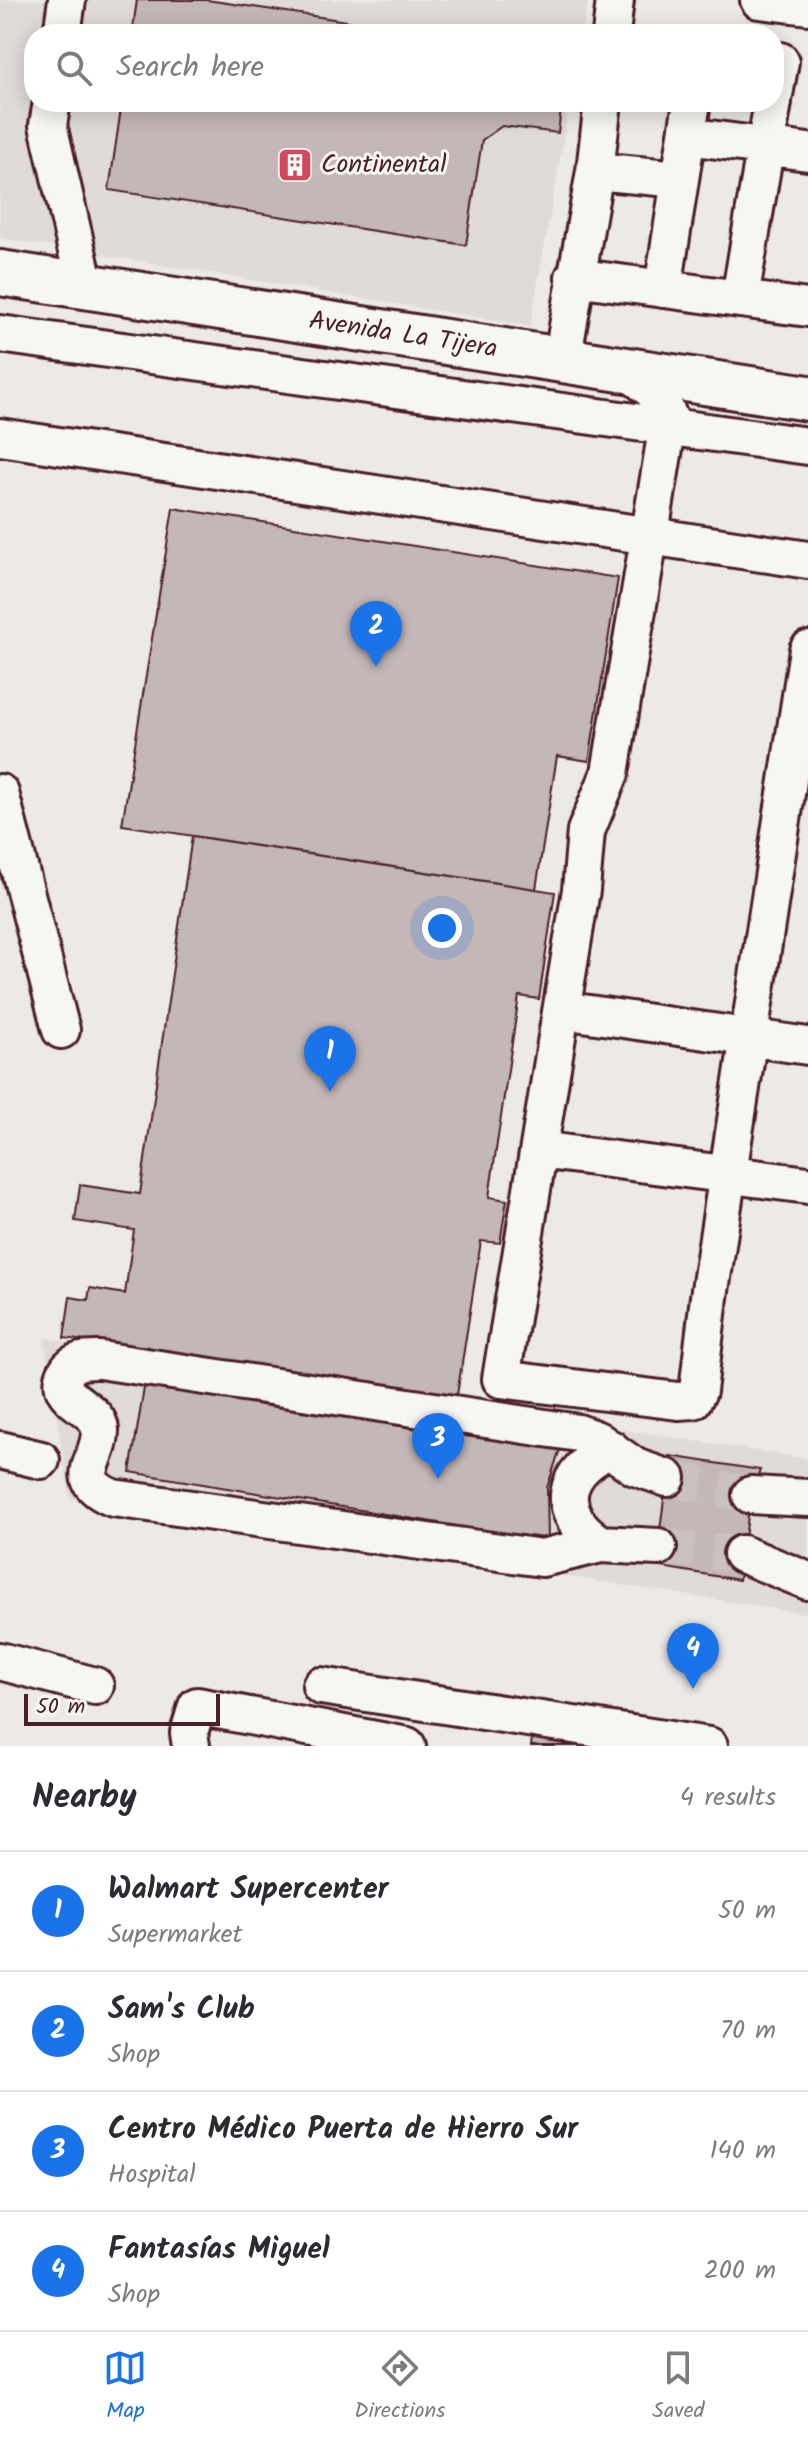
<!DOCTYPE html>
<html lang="en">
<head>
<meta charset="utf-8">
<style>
	body { margin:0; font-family:Kalam,sans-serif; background:#f2f2f3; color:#2b2b33 }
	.scale { position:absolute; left:24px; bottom:20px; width:196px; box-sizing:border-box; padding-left:8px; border:4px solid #4a1f2b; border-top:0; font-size:22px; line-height:28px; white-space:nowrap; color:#4a1f2b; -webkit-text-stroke:6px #f6f6f2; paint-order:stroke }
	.you { position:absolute; left:442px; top:928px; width:28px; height:28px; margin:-20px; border:6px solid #fff; border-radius:50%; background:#1a73e8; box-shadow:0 0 0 12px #1a73e833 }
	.badge { display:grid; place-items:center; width:52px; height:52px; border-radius:50%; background:#1a73e8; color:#fff; font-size:26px; font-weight:700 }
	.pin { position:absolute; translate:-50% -66px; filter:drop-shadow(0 2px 4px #0008) }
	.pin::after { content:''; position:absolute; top:42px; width:28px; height:24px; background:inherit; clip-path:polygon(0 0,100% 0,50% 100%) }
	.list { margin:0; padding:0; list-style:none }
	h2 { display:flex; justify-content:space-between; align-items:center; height:104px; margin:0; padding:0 32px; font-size:34px }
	h2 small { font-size:26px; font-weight:400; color:#7c7c81 }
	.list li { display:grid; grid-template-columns:52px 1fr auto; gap:24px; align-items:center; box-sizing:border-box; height:120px; padding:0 32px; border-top:2px solid #e1e1e2 }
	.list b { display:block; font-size:30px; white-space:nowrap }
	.list p { margin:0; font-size:26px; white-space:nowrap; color:#7c7c81 }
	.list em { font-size:26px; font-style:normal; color:#7c7c81 }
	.icon { flex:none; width:44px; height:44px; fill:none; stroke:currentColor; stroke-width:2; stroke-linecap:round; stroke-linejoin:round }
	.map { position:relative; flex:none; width:808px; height:1746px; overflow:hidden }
	.search { position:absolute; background:#fff; box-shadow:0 4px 20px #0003; left:24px; right:24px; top:24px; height:88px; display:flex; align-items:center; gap:20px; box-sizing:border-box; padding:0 28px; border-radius:32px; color:#7c7c81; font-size:30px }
	.sheet { height:584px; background:#fff }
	nav { display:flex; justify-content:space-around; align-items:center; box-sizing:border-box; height:112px; border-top:2px solid #e1e1e2; background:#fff; font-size:22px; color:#7c7c81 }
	nav a { display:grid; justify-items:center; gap:4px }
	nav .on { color:#1a73e8 }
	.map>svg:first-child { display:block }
	.built { fill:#e0dad8 }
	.building { fill:#c4b7b7; stroke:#4a1f2b; stroke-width:2 }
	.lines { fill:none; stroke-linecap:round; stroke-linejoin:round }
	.minor-tunnel { stroke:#ccc1c1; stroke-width:36; stroke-dasharray:36 18; stroke-linecap:butt }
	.minor-casing { stroke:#4a1f2b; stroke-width:42 }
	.major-casing { stroke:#4a1f2b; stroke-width:50 }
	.minor { stroke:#f6f6f2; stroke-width:36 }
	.major { stroke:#f6f6f2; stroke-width:44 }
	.labels { text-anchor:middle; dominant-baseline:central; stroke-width:6; stroke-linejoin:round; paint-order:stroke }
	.poi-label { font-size:26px; fill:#4a1f2b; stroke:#f6f6f2; text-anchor:start }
	.street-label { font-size:26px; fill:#4a1f2b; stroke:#f6f6f2 }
</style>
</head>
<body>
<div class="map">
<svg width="808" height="1746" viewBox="0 0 808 1746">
	<rect width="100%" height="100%" fill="#ece9e6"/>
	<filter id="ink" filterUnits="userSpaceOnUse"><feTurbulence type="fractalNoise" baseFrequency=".0125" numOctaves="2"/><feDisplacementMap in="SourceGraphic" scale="16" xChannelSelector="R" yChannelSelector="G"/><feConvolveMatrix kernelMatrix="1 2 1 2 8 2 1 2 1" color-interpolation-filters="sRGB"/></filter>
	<g filter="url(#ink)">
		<path class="built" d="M0 0H588L582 34H34V102H570L530 326 0 238Z
			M44 1338 808 1459V1614L70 1499Z"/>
		<path class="building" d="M137 0H207L433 34H132Z
			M122 102H562L558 133 502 126 482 140 466 245 109 190Z
			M173 508 618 578 589 761 557 756 536 889 122 825Z
			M192 836 555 892 539 999 519 996 489 1197 507 1200 500 1243 481 1241 457 1395 64 1338 70 1297 88 1300 90 1288 125 1294 134 1230 75 1221 80 1185 140 1194Z
			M145 1382 562 1443 547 1488 548 1541 130 1472Z
			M670 1456 760 1470 751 1495 739 1580 655 1566Z
			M533 1731 625 1746H531Z"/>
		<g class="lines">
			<path class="minor-tunnel" d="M667 1478 751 1495
				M658 1547 742 1554"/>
			<g class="minor-casing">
				<path id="minor" d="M759 0 808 6
					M62 34 67 0
					M611 34 615 0
					M774 95 780 61
					M52 102 48 125 85 286
					M687 136 808 152
					M595 171 680 179
					M574 277 808 308
					M663 289 692 102
					M740 298 773 102
					M0 334 808 446
					M562 361 595 171 603 102
					M626 371C646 383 661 395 669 418L610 773 586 831 581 890 501 1379 678 1401 693 1400 698 1391 709 1297 808 650
					M0 437 808 560
					M0 793 61 1030
					M562 1010 808 1046
					M539 1150 808 1185
					M0 1450 41 1460
					M751 1495 808 1498
					M601 1544C552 1513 562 1470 611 1449
					M658 1547 601 1544 542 1558 113 1498C68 1479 101 1461 100 1430 99 1405 50 1401 67 1371 74 1359 88 1360 100 1360L578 1433 597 1440 635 1467 667 1478
					M742 1554 808 1581
					M0 1661 95 1686
					M321 1686 709 1746
					M191 1746 189 1733 197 1706 407 1746"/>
			</g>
			<g class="major-casing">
				<g id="major">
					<path id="s1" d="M0 273 808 398"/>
				</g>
			</g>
			<use href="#minor" class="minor"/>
			<use href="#major" class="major"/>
		</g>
	</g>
	<defs>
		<g id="building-square" transform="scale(1.8)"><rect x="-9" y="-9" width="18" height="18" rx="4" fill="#d1495b" stroke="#f6f6f2"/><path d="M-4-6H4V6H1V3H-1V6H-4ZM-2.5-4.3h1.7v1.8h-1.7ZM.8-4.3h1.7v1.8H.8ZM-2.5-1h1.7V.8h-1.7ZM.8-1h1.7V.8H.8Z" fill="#fff"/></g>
	</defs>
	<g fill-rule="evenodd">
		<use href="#building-square" x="295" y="165"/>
	</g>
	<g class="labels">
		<g class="poi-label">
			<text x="321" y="165">Continental</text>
		</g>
		<g class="street-label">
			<text stroke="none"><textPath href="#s1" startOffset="408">Avenida La Tijera</textPath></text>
		</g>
	</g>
</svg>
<div class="scale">50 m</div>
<div class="you"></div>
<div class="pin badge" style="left:330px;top:1092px">1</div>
<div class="pin badge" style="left:376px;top:667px">2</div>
<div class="pin badge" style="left:438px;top:1479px">3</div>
<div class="pin badge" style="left:693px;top:1689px">4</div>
<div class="search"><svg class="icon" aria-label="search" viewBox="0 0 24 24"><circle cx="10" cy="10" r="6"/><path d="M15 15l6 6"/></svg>Search here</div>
</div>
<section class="sheet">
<h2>Nearby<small>4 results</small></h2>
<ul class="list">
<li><span class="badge">1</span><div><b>Walmart Supercenter</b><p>Supermarket</p></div><em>50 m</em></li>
<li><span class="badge">2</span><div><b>Sam's Club</b><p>Shop</p></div><em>70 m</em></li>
<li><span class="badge">3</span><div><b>Centro Médico Puerta de Hierro Sur</b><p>Hospital</p></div><em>140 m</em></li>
<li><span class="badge">4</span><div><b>Fantasías Miguel</b><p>Shop</p></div><em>200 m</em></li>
</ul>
</section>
<nav>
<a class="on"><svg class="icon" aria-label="map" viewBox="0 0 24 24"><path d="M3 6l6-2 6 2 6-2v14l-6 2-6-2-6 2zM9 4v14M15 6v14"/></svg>Map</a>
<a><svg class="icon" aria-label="directions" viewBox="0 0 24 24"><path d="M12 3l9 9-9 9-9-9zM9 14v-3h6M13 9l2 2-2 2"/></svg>Directions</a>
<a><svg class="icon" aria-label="saved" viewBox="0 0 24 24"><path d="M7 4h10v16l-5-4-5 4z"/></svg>Saved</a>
</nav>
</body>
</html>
